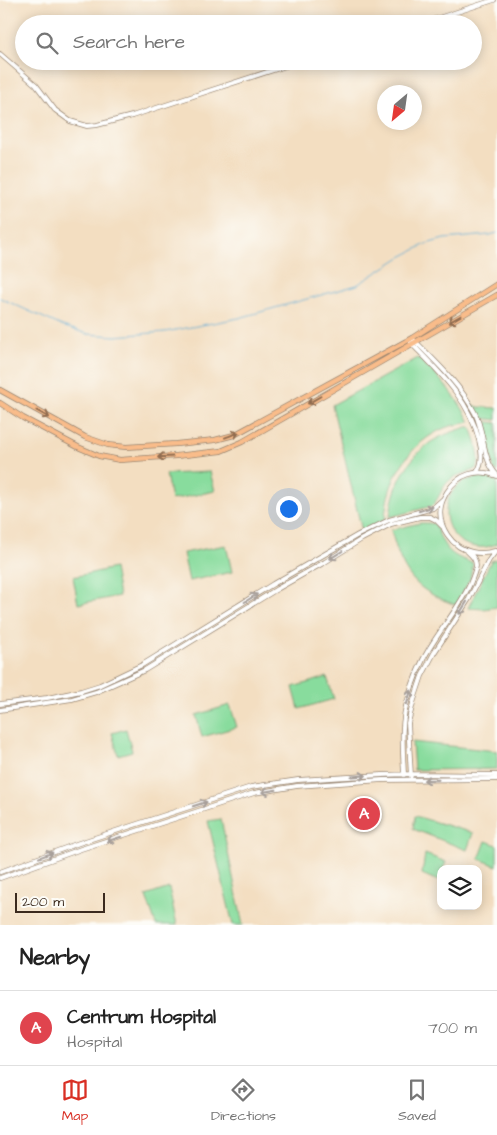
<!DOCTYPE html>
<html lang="en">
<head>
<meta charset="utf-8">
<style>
	body { margin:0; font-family:"Architects Daughter",sans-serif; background:#f2f2f2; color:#222 }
	.controls { position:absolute; right:15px; bottom:15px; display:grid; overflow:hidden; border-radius:10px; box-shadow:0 2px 12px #0003 }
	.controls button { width:45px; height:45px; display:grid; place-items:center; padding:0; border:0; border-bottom:1px solid #e0e0e0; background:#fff; color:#222; font:25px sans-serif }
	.compass { position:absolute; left:377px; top:85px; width:45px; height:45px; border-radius:50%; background:#fff; box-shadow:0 2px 12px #0003; rotate:209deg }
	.scale { position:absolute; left:15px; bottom:12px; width:90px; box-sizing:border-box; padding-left:5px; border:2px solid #3b2a1e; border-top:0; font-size:14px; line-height:18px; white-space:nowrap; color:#3b2a1e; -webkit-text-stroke:4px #fdfcf7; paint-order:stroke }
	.you { position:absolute; left:288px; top:508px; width:18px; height:18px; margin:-12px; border:4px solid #fff; border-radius:50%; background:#1a73e8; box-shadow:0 0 0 8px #1a73e833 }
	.badge { display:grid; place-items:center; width:32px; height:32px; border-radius:50%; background:#d93025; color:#fff; font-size:16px; font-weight:700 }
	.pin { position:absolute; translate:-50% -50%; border:2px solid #fff; box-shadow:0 1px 5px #0006 }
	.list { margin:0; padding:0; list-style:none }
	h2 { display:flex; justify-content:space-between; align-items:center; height:65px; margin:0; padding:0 20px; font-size:21px }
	h2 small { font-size:16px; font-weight:400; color:#767676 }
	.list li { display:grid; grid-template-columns:32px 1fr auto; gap:15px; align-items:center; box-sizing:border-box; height:75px; padding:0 20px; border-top:1px solid #e0e0e0 }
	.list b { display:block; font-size:19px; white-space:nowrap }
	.list p { margin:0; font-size:16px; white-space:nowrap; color:#767676 }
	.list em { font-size:16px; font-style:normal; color:#767676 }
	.icon { flex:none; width:28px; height:28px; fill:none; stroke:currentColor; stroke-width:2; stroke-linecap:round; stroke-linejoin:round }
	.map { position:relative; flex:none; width:497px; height:925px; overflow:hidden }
	.search { position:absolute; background:#fff; box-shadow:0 2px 12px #0003; left:15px; right:15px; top:15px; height:55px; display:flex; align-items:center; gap:12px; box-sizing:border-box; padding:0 18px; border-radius:28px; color:#767676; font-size:19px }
	.sheet { height:140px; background:#fff }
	nav { display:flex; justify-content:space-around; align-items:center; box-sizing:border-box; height:70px; border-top:1px solid #e0e0e0; background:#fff; font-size:14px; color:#767676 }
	nav a { display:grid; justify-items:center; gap:2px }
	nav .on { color:#d93025 }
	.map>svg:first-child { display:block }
	.green { fill:#88dc9d; stroke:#62835e }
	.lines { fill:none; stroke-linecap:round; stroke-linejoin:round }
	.stream { stroke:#57a8d1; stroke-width:1 }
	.minor-casing { stroke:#978470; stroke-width:5.5 }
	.major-casing { stroke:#978470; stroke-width:6 }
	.minor { stroke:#fff; stroke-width:4 }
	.major { stroke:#f9bc8a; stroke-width:4.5 }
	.oneway { stroke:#906c4f }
	.oneway2 { stroke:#a79f9a }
</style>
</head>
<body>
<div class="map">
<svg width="497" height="925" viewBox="0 0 497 925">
	<rect width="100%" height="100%" fill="#fdfcf7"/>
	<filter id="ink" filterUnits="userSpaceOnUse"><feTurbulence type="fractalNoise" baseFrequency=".02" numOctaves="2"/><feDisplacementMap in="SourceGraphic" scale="10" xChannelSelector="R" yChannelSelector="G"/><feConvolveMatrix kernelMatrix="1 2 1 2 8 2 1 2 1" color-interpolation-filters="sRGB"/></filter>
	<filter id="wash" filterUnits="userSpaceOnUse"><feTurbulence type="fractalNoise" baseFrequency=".0096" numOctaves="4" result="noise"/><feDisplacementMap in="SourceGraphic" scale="20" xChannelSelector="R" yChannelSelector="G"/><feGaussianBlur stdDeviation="1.12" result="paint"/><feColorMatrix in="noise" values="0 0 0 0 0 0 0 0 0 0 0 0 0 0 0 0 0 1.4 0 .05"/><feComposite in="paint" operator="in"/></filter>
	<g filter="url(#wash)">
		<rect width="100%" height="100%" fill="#f3dec1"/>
		<path class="green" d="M418 358C439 377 457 396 470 422 462 424 454 425 447 427 409 442 386 480 385 520L362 531 332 405Z
			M470 403 478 407 497 408V420L479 418Z
			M480 422H489L497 423V472L494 470 488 441Z
			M467 427H471C474 435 484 463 475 469 467 474 459 473 450 480 441 487 440 498 432 506L390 517C392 488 407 459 431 442 442 435 455 431 467 427Z
			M210 472 215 491 171 500 166 474Z
			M477 477 487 478 497 481V544C491 546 485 548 478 547 444 545 434 500 463 482 467 479 473 479 477 477Z
			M420 523H428L435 524C444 548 448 555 473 563L470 579 456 605C413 590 402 572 391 530Z
			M226 545 232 572 189 581 183 553Z
			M497 559V607L484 609 468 608 491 561Z
			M114 568 119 596 78 604 73 577Z
			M327 677 334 699 299 709 293 687Z
			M230 705 237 727 202 737 196 715Z
			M126 729 132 751 118 755 112 733Z
			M412 742 497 751V769L414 770Z
			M415 816 473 833 467 850 413 829Z
			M221 819 243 925H233L208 821Z
			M486 841 497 845V866L479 859Z
			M425 854 446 862 443 869H441V875L438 881 422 874Z
			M169 888 177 925H156L146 896Z"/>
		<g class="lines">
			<path class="stream" d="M0 298 62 326 88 334 115 336 165 332 239 318 357 285 399 258 426 244 444 239 490 235 497 233"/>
		</g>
	</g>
	<g filter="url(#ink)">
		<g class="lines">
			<g class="minor-casing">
				<path id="minor" d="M420 24 494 0
					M0 54 36 85 55 110 70 121 87 126 97 125 132 116 301 61
					M412 338C435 361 460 384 475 413 485 433 482 460 497 475
					M411 343C439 372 469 399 479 440 482 451 484 464 476 473
					M495 551C488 553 480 554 472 552 452 548 437 526 441 506 442 501 444 497 447 492 458 474 477 468 497 476
					M0 704 47 698 81 691 100 685 142 665 273 584 358 535 389 520 433 508 443 499
					M0 710 72 699 96 692 145 670 277 589 325 562 362 539 391 524 420 517H430L436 520 442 526
					M404 775C403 750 400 723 408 699 413 682 419 665 429 649 442 627 459 608 470 584 472 579 475 572 476 566 476 558 471 555 466 550
					M411 776 408 723 413 703 422 676 434 653 469 599 489 560 496 551
					M0 872 79 843 251 787 298 780 382 775 411 774 497 775
					M0 878 81 849 254 793 297 786 382 780 497 779"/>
			</g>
			<g class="major-casing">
				<path id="major" d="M0 390 85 437 108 445 126 447 176 444 215 440 234 435 412 338 497 284
					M0 403 23 418 78 447 99 456 120 460 176 456 221 451 242 442 497 295"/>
			</g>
			<use href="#minor" class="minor"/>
			<use href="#major" class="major"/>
		</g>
		<defs><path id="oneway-shaft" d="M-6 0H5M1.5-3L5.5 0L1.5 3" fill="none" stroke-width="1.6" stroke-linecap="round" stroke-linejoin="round" transform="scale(1.25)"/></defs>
		<g class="oneway">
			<use href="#oneway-shaft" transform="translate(455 319) rotate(150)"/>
			<use href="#oneway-shaft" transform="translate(314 400) rotate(150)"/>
			<use href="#oneway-shaft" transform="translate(43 414) rotate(29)"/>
			<use href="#oneway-shaft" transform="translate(232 435) rotate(-20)"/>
			<use href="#oneway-shaft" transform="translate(165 457) rotate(177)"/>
		</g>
		<g class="oneway2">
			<use href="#oneway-shaft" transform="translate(426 509) rotate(-18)"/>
			<use href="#oneway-shaft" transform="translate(336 555) rotate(148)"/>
			<use href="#oneway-shaft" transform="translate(251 598) rotate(-32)"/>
			<use href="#oneway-shaft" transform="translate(463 608) rotate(122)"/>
			<use href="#oneway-shaft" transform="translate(409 697) rotate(-73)"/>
			<use href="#oneway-shaft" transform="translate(359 776) rotate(-4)"/>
			<use href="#oneway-shaft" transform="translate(431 780) rotate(179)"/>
			<use href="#oneway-shaft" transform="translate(269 791) rotate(171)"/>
			<use href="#oneway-shaft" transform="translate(200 804) rotate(-18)"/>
			<use href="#oneway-shaft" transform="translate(114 839) rotate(162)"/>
			<use href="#oneway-shaft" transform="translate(46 855) rotate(-20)"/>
		</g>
	</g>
</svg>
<div class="controls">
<button><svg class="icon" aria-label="layers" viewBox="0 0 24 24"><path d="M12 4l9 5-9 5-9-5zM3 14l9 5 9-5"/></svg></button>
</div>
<svg class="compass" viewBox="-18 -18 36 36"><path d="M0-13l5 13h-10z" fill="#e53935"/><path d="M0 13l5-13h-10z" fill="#767676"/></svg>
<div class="scale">200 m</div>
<div class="you"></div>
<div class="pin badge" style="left:364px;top:814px;background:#e0444e">A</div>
<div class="search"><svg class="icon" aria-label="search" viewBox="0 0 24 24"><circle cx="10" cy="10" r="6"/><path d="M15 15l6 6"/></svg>Search here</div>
</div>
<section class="sheet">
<h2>Nearby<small></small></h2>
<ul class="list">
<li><span class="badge" style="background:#e0444e">A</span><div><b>Centrum Hospital</b><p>Hospital</p></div><em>700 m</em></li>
</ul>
</section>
<nav>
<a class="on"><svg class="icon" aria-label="map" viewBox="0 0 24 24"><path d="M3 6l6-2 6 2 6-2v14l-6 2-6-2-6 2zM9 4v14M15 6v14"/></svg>Map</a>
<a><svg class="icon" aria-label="directions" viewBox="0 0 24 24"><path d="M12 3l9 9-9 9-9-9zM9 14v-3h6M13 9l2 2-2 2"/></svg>Directions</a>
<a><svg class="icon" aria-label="saved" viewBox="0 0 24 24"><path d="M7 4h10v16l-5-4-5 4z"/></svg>Saved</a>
</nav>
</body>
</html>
